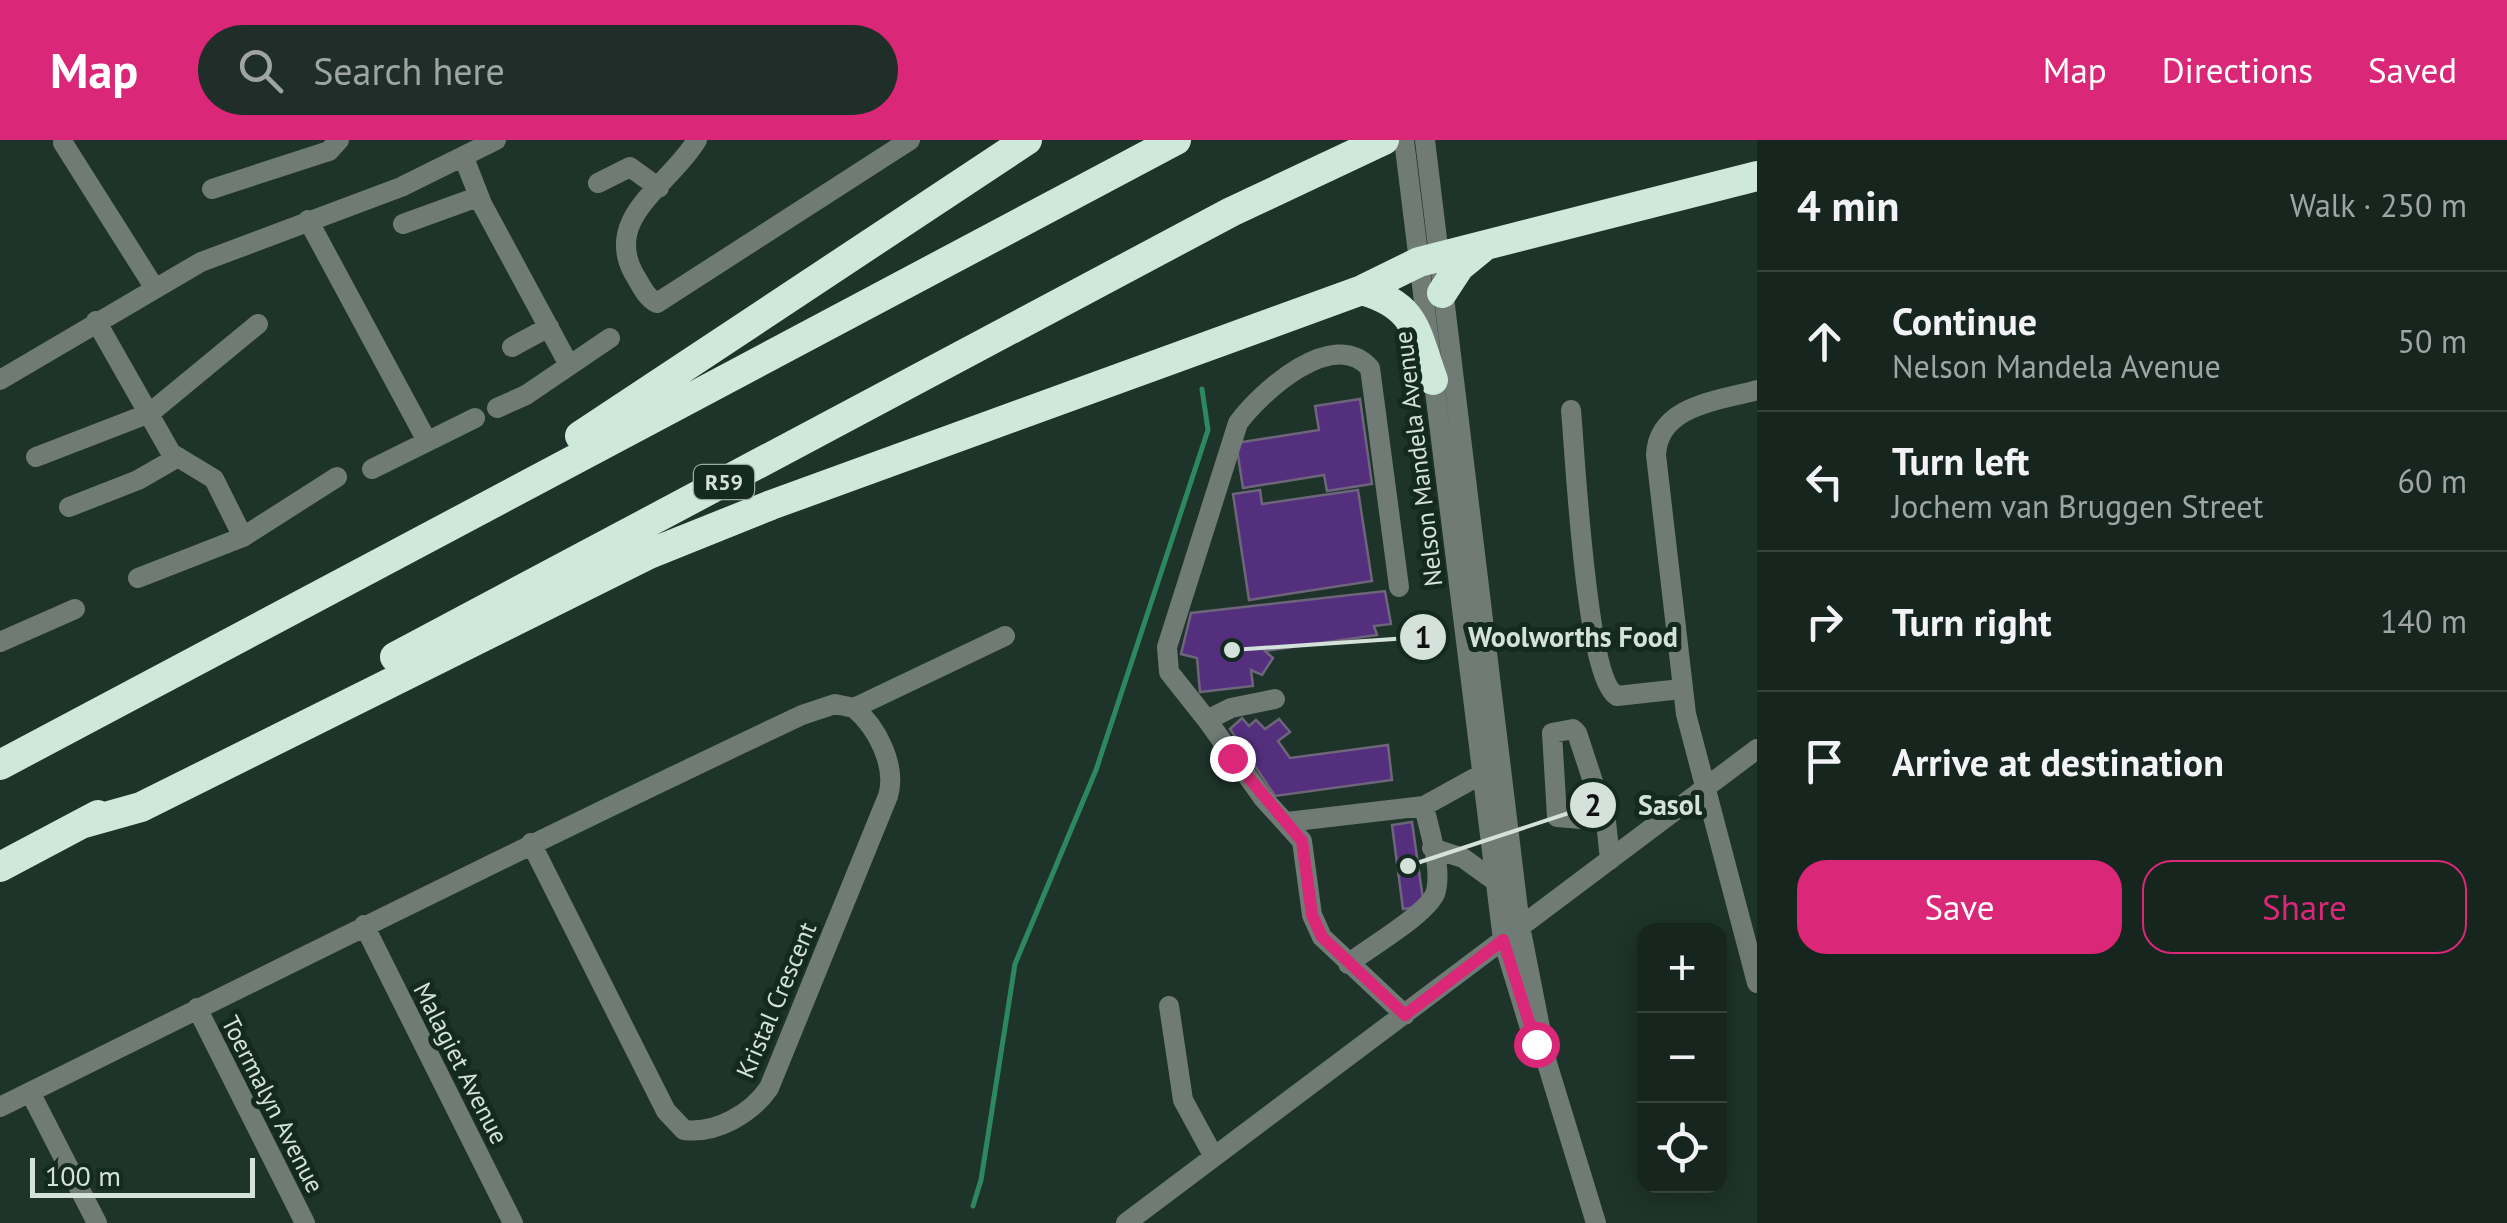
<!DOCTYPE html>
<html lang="en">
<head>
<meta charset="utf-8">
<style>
	body { margin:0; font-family:"PT Sans",sans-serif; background:#1f2e28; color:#f1f3f6 }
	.controls { position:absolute; right:30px; bottom:30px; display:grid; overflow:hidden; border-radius:20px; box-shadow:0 5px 25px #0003 }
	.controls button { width:90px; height:90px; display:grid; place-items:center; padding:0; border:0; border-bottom:2px solid #35433d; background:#16261f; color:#f1f3f6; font:50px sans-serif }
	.scale { position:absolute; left:30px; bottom:25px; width:225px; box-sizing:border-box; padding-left:10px; border:5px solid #d5e2db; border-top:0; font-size:28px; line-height:35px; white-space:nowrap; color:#d5e2db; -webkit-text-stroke:8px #14291f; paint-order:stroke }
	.stop { position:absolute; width:30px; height:30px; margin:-22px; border:8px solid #db2777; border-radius:50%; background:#fff }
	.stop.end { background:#db2777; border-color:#fff; box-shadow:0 2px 10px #0008 }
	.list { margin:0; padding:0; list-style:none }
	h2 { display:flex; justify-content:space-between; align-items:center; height:130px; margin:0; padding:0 40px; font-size:42px }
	h2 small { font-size:32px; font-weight:400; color:#9ea5a4 }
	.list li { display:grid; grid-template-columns:65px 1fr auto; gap:30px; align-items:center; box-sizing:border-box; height:140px; padding:0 40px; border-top:2px solid #35433d }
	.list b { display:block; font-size:38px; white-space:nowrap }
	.list p { margin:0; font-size:32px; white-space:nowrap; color:#9ea5a4 }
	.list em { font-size:32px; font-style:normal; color:#9ea5a4 }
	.actions { display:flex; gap:20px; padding:30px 40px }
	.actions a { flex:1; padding:22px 0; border:2px solid #db2777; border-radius:30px; text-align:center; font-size:35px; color:#db2777 }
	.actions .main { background:#db2777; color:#fff }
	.icon { flex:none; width:55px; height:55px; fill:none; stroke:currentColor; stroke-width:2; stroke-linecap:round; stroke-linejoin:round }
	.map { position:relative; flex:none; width:1757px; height:1083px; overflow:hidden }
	header { display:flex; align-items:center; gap:60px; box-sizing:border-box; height:140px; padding:0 50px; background:#db2777; color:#fff }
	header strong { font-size:48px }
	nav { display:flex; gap:55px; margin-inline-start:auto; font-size:35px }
	.search { width:700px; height:90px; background:#1f2e28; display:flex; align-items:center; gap:25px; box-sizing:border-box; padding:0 35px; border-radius:55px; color:#9ea5a4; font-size:38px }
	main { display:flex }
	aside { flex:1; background:#16261f }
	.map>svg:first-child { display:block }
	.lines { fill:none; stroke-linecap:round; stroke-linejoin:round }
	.stream { stroke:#2d8862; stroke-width:5 }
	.building { fill:#542f7e; stroke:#6d657a; stroke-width:2.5 }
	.minor { stroke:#717b76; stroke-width:20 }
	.highway { stroke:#cee8da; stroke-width:30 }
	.route { stroke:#db2777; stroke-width:12 }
	.labels { text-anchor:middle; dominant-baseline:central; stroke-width:10; stroke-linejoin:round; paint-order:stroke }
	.shield { fill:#14291f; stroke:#9baaa3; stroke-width:2.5 }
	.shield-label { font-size:22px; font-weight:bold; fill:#d5e2db }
	.street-label { font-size:25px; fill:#d5e2db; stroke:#14291f }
	.leader { fill:none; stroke:#d5e2db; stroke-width:4 }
	.callout-dot { fill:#d5e2db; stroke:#14291f; stroke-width:4 }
	.mark-label { font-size:30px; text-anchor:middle; font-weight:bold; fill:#111 }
	.callout-label { font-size:28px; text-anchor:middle; font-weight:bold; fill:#d5e2db; stroke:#14291f; stroke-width:10; stroke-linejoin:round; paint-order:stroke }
</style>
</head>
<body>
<header>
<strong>Map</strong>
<div class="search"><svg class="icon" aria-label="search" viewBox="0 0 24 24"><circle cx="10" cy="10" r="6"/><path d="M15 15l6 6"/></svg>Search here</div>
<nav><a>Map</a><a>Directions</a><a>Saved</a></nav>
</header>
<main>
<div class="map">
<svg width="1757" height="1083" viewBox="0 0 1757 1083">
	<rect width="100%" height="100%" fill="#1e3329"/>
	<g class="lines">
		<path class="stream" d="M973 1066 981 1040 1015 824 1096 630 1208 290 1202 249"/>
	</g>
	<path class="building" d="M1360 259 1372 344 1327 351 1324 335 1243 348 1236 303 1319 290 1315 266Z
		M1260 350 1262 364 1358 350 1372 441 1249 460 1233 354Z
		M1385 451 1391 484 1374 486 1377 495 1265 511 1273 518 1262 535 1251 530 1253 546 1200 552 1197 518 1181 514 1191 473Z
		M1242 578 1249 586 1256 580 1265 589 1279 579 1290 592 1278 601 1290 618 1388 605 1392 640 1275 656 1230 589Z
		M1412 682 1424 766 1403 769 1392 685Z"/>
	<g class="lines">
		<path class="minor" d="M697 0C671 44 604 76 633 132 640 143 645 157 657 163L910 0
			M1404 0 1503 800 1529 885
			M1425 0 1520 786 1547 923 1596 1083
			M63 3 154 147
			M464 18 482 64 569 225
			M598 43 630 27 659 48
			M212 49 329 11 339 0
			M308 80 427 301
			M403 84 472 59
			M96 181 171 313 214 339 243 397 337 337
			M512 207 549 187
			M0 240 201 122 401 47 496 0
			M1757 250C1719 261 1658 265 1656 315L1686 574 1757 843
			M497 268 526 255 610 198
			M1571 270C1575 314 1586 540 1617 556L1681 549
			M36 317 150 273 258 184
			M372 329 475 278
			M69 367 138 340 178 317
			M138 438 243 397
			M0 502 75 469
			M1275 559 1231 568 1207 580 1263 658 1302 701 1312 775 1322 797 1405 875
			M854 568 1005 496
			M1207 580 1169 532 1167 507 1238 283C1261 252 1333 186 1370 228L1399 447
			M1606 681 1557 677 1552 593 1573 589 1577 593 1606 681 1610 720
			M1287 682 1424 666 1482 634
			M1432 708 1463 718 1495 741
			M364 785 513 1083
			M1348 824C1368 808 1431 772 1436 751 1442 726 1429 691 1424 666
			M1169 866 1183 960 1214 1017
			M197 868 305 1083
			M30 952 97 1083
			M0 967C267 835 533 702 802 575L835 564 854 568C877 587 897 626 888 656L769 948C751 974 716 994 684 990L666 971 531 703
			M1126 1083 1757 609"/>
		<path class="highway" d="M1362 150C1417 166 1415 191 1433 240
			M1442 153 1459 127 1481 109
			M580 296 1027 0
			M395 517 1231 72 1384 0
			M0 625 1176 0
			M84 683 141 667 649 414 771 365 1362 150 1419 122 1757 36
			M0 727 98 675"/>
	</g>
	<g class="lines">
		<path class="route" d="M1232 618 1302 701 1312 775 1322 797 1405 875 1503 800 1536 904"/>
	</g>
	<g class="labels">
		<rect class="shield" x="694" y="325" width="60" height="34" rx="8"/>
		<g class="shield-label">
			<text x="724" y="342">R59</text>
		</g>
		<g class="street-label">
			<text transform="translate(1418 319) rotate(-97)">Nelson Mandela Avenue</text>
			<text transform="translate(776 860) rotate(-67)">Kristal Crescent</text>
			<text transform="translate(461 923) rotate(63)">Malagiet Avenue</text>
			<text transform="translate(273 964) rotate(63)">Toermalyn Avenue</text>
		</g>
	</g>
	<path class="leader" d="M1232 510L1423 497M1408 726L1593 665"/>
	<g class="callout-dot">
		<circle cx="1232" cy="510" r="10"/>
		<circle cx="1408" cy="726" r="10"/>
		<circle cx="1423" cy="497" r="25"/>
		<circle cx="1593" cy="665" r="25"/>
	</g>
	<g class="mark-label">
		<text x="1423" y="508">1</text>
		<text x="1593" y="676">2</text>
	</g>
	<g class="callout-label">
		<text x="1573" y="507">Woolworths Food</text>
		<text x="1670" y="675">Sasol</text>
	</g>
</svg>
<div class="controls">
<button>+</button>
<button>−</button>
<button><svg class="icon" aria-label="locate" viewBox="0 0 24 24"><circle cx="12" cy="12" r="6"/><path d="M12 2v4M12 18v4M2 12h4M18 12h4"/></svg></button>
</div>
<div class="scale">100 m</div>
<div class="stop" style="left:1536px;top:904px"></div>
<div class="stop end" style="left:1232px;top:618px"></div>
</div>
<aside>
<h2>4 min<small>Walk · 250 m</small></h2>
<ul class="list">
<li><svg class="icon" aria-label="ahead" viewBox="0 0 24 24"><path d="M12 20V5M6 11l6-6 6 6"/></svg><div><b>Continue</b><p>Nelson Mandela Avenue</p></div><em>50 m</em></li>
<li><svg class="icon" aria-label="left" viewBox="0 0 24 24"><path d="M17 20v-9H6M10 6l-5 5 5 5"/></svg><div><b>Turn left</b><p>Jochem van Bruggen Street</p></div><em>60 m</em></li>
<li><svg class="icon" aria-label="right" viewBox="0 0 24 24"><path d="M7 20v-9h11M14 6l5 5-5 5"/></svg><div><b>Turn right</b></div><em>140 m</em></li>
<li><svg class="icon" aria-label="arrive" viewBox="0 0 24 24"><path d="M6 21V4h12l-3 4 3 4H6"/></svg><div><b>Arrive at destination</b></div></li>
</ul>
<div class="actions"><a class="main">Save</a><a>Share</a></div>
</aside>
</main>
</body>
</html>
